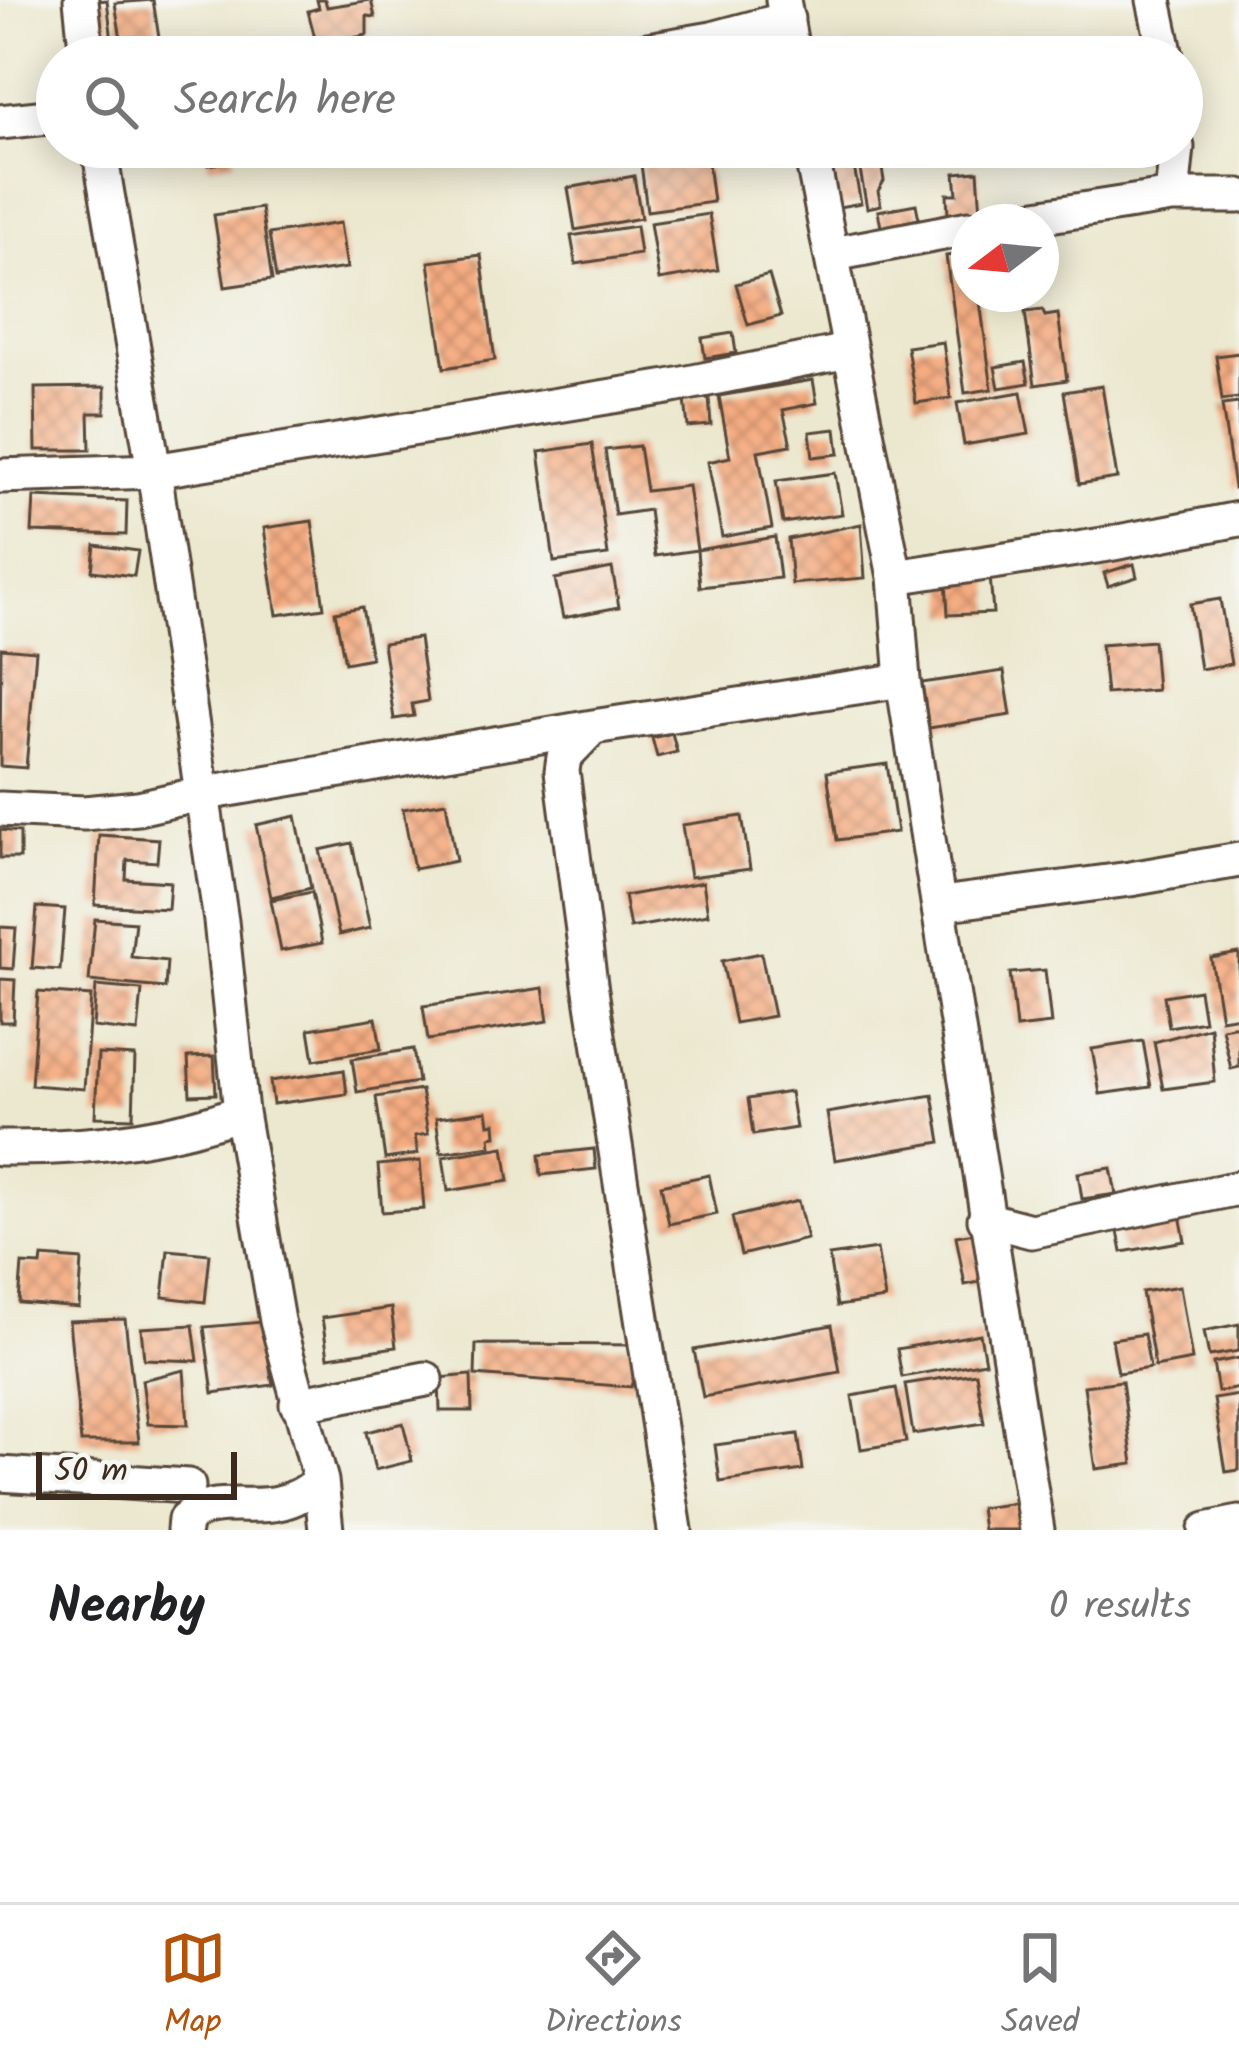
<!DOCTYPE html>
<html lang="en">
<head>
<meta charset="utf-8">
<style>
	body { margin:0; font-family:Kalam,sans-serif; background:#f2f2f2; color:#202124 }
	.compass { position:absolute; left:951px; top:204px; width:108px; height:108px; border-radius:50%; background:#fff; box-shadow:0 6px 30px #0003; rotate:254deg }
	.scale { position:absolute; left:36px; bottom:30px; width:201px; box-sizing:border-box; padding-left:12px; border:6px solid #3b2a1e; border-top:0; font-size:33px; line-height:42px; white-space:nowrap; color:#3b2a1e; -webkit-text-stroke:9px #f6f6f2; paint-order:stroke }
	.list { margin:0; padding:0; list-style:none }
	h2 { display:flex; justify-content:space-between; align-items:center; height:156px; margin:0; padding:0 48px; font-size:51px }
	h2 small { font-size:39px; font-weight:400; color:#757577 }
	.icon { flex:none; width:66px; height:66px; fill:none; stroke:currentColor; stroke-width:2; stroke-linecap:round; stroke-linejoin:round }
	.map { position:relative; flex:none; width:1239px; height:1530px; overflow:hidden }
	.search { position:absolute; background:#fff; box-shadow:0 6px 30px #0003; left:36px; right:36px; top:36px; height:132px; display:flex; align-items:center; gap:30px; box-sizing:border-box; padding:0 42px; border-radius:66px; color:#757577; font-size:45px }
	.sheet { height:372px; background:#fff }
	nav { display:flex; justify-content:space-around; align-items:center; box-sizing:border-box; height:168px; border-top:3px solid #e0e0e0; background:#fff; font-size:33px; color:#757577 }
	nav a { display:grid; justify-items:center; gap:6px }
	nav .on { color:#b45309 }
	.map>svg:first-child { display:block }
	.building { fill:url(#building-cross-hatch) }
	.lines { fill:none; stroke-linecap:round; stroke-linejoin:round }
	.street-casing { stroke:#564639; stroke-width:39 }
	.street { stroke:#fff; stroke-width:33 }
</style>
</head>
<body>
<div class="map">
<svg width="1239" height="1530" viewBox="0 0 1239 1530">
	<defs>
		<pattern id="building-cross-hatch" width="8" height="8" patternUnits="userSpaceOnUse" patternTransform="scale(3)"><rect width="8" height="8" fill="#f5ac81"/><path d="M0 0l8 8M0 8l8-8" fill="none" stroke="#c88c69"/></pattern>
	</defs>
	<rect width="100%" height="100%" fill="#f6f6f2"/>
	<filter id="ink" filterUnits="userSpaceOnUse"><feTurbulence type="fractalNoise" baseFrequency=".00833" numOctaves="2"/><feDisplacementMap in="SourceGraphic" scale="24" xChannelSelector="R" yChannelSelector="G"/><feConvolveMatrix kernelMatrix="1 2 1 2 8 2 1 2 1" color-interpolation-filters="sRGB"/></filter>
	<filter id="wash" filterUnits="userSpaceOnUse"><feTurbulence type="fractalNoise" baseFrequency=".004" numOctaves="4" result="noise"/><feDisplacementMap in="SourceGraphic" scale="48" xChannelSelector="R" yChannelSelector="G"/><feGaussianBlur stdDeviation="2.7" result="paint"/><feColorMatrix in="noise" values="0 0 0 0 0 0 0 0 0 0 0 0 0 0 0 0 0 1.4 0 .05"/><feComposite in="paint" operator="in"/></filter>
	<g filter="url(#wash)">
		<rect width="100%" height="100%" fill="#ece8cf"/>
		<g id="blocks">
			<path class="building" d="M107 0 114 57H94L87 2Z
				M153 0 162 57H124L115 3Z
				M317 0H325L327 7 371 0 375 17 367 16V35L353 38 355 46 335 52 332 43 317 46 308 11 319 8Z
				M1113 43 1115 51 1141 46 1142 57H1064L1063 51Z
				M206 147H232L234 161 209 165Z
				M706 147 713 202 647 211 640 156Z
				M880 156 884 181 878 191 881 205 867 208 858 159Z
				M852 157 861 203 839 207 831 161Z
				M978 171 981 213 948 215 947 194H957L955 173Z
				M634 176 641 218 575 230 568 188Z
				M916 204 919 219 881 227 878 211Z
				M261 208 272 280 225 287 214 215Z
				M709 214 718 270 659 280 650 223Z
				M340 223 347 268 276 278 269 234Z
				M636 226 640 254 576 264 571 236Z
				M969 253V294H979L992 389 965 393 946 256Z
				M481 255 495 360 444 368 429 262Z
				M769 275 781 316 748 325 736 284Z
				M1042 310 1045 316 1058 314 1067 380 1035 385 1025 312Z
				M733 333 736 353 705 358 702 338Z
				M943 342 951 398 916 403 907 347Z
				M1239 353V398L1222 400 1216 356Z
				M1025 362 1029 383 999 388 995 367Z
				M813 380 817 403 783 410 791 445 758 451 772 528 722 537 708 462 730 457 719 396Z
				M1102 386 1117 478 1079 484 1064 392Z
				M105 387V413H89L90 450H36L35 388Z
				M1021 392 1029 434 964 445 957 403Z
				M709 398 711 425 688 427 685 400Z
				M1239 403V487L1234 488 1222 405Z
				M836 429 839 454 813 457 810 432Z
				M592 444 608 555 554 562 539 452Z
				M639 446 646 491 688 486 697 550 775 537 780 578 700 587 697 550 655 556 649 510 615 515 605 450Z
				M835 473 842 514 783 523 776 481Z
				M34 497 127 501 126 535 32 532Z
				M312 521 324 608 277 615 264 528Z
				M861 524 865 578 792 584 788 539Z
				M95 545 138 551 134 576 92 571Z
				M1134 564 1137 577 1108 586 1104 573Z
				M612 568 619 607 563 618 555 579Z
				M990 576 993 613 948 615 946 579Z
				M1220 599 1231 664 1200 669 1190 604Z
				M362 607 371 658 345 663 335 612Z
				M419 638 428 701 412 704 414 716 394 719 383 643Z
				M1153 641 1157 690 1106 694 1101 645Z
				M1 648 36 651 26 768 0 766Z
				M1004 671 1011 715 929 728 922 683Z
				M672 733 677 752 657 757 652 738Z
				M887 764 897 832 837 840 827 772Z
				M446 802 456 861 414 869 403 809Z
				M296 816 311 888 271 897 256 825Z
				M742 816 750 869 690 877 682 825Z
				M0 830 20 832V858H0Z
				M99 835 159 839 157 862 127 860 126 879 170 882 168 909 95 905Z
				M352 843 370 928 339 935 320 850Z
				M703 882 708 914 630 928 624 896Z
				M312 892 322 943 281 951 271 900Z
				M37 907 65 909 60 970 32 968Z
				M95 919 135 922 131 957 167 961 165 988 89 981Z
				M0 927 16 928 13 969 0 968Z
				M761 953 774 1016 735 1023 722 961Z
				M1239 953V1016L1221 1019 1211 958Z
				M1045 970 1051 1024 1016 1028 1010 973Z
				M0 979 15 980 13 1022H0Z
				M96 986 142 990 138 1032 93 1027Z
				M543 988 548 1021 428 1040 423 1006Z
				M1199 990 1204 1021 1169 1027 1164 996Z
				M38 992 91 996 84 1089 31 1085Z
				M376 1018 381 1049 314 1060 309 1029Z
				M1239 1025V1067L1231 1069 1222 1028Z
				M1210 1027 1215 1082 1163 1089 1154 1042Z
				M1143 1041 1151 1087 1100 1094 1092 1049Z
				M413 1049 418 1082 357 1092 352 1059Z
				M98 1054 135 1056 133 1118 95 1117Z
				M214 1056 216 1094 190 1095 188 1057Z
				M344 1070 347 1094 273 1104 270 1081Z
				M421 1090 428 1134 415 1136 418 1154 385 1159 376 1097Z
				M790 1092 796 1128 753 1135 748 1099Z
				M933 1095 941 1142 835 1160 827 1113Z
				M487 1111 489 1124 495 1123 496 1136 490 1137 491 1146 441 1153 436 1118Z
				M504 1147 509 1181 448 1191 443 1157Z
				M594 1149 596 1169 541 1175 539 1155Z
				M420 1161 424 1209 382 1212 378 1165Z
				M1111 1168 1116 1194 1082 1199 1078 1173Z
				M709 1175 717 1214 669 1224 661 1185Z
				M798 1201 807 1239 741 1255 732 1217Z
				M1180 1215 1185 1241 1122 1252 1117 1226Z
				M975 1233 984 1281 965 1285 956 1236Z
				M877 1249 885 1299 837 1306 829 1256Z
				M168 1250 210 1254 205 1302 163 1297Z
				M42 1257 82 1260 79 1308 19 1303 22 1264 41 1265Z
				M1180 1286 1192 1360 1155 1367 1142 1292Z
				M391 1308 396 1347 328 1357 322 1318Z
				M125 1319 139 1442H81L69 1321Z
				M262 1322 273 1385 213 1393 204 1327Z
				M1239 1324V1351L1209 1356 1204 1331Z
				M193 1325 198 1361 144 1359 141 1328Z
				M832 1325 840 1372 703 1397 694 1350Z
				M980 1334 985 1362 902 1377 897 1349Z
				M1144 1334 1150 1368 1118 1373 1112 1339Z
				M476 1344 641 1345 631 1387 475 1375Z
				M1239 1358V1388L1218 1392 1213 1363Z
				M184 1370 188 1425 148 1424 142 1380Z
				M976 1373 984 1423 913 1434 905 1384Z
				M471 1375 472 1411H440L439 1378Z
				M1122 1381 1133 1464 1096 1469 1084 1386Z
				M896 1388 906 1442 861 1449 852 1396Z
				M1239 1395V1470L1226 1472 1214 1399Z
				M403 1423 412 1461 375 1470 366 1432Z
				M798 1434 803 1470 720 1482 715 1445Z
				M1024 1502 1027 1530H983L980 1508Z"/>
		</g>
	</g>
	<g filter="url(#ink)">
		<use href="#blocks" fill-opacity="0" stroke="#564639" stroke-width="3"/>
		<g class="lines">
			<g class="street-casing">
				<path id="street" d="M81 0 87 57
					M783 0 793 57
					M1154 0 1166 57
					M607 57 712 39 787 19
					M0 122 57 116
					M99 147 154 471 221 921 241 1112 277 1321 321 1481 326 1530
					M810 147 895 577 903 680 1037 1530
					M1172 196 1177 147
					M1004 222 1172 196H1239
					M834 254 969 228
					M0 476 154 471 668 387 848 351
					M895 577 1103 545 1239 519
					M593 727 564 757 562 771 590 984 675 1530
					M0 809 84 813 138 808 200 794 593 727 903 680
					M941 904 1130 879 1239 860
					M0 1148C81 1149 165 1141 241 1112
					M985 1219 1031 1231 1239 1188
					M297 1404 426 1379
					M0 1474 188 1486
					M184 1530 185 1520C208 1496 249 1510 278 1503 295 1500 308 1491 321 1481
					M1206 1530 1239 1523"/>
			</g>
			<use href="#street" class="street"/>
		</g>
	</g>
</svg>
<svg class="compass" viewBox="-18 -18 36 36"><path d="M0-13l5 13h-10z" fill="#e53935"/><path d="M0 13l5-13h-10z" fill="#757577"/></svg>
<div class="scale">50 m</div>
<div class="search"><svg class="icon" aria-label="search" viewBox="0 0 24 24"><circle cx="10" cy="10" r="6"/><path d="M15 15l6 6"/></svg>Search here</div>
</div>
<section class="sheet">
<h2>Nearby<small>0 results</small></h2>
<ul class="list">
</ul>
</section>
<nav>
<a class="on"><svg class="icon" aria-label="map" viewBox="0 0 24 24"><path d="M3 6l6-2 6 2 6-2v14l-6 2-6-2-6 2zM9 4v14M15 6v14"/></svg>Map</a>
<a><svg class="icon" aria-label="directions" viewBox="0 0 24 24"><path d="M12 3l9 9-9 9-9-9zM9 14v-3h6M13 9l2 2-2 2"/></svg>Directions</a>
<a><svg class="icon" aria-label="saved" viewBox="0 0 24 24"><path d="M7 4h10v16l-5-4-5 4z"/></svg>Saved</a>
</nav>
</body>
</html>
